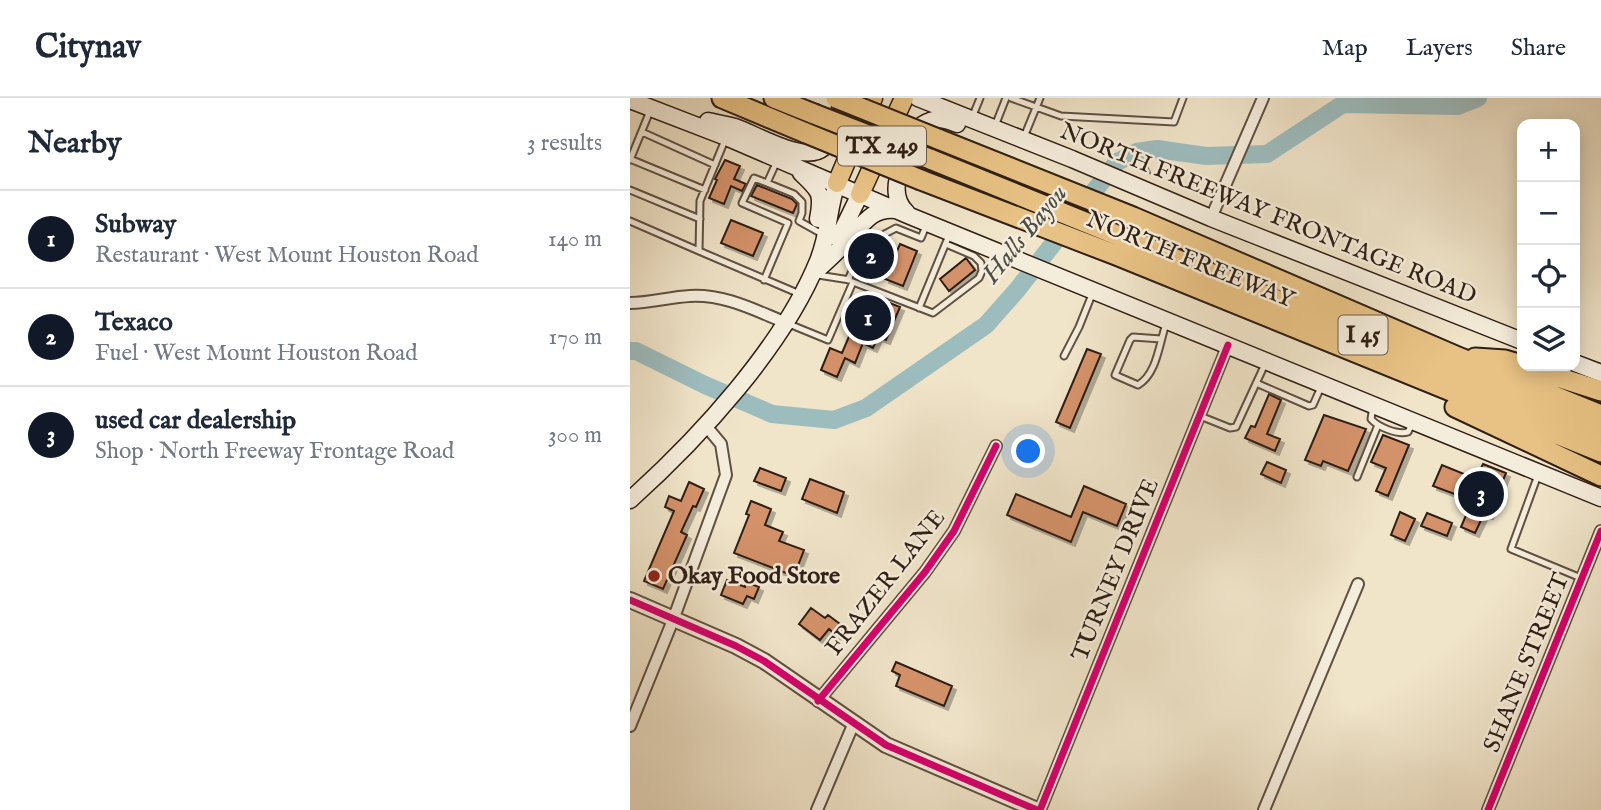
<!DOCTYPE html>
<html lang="en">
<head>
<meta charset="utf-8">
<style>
	body { margin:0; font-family:"IM FELL English",serif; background:#f2f2f3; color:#1f2937 }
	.controls { position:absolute; right:21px; top:21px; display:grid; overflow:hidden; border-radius:14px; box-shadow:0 4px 18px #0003 }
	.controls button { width:63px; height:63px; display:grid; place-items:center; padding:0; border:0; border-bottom:2px solid #e0e1e3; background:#fff; color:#1f2937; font:35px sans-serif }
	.you { position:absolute; left:399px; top:354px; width:24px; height:24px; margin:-18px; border:5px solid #fff; border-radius:50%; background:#1a73e8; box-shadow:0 0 0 10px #1a73e833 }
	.badge { display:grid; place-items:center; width:46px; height:46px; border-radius:50%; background:#111827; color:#fff; font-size:23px; font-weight:700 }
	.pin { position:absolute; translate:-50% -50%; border:4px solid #fff; box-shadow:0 2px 7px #0006 }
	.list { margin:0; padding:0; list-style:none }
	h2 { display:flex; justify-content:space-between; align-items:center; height:91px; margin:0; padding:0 28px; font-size:30px }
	h2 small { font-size:23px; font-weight:400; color:#747a83 }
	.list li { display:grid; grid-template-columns:46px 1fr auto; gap:21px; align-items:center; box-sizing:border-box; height:98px; padding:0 28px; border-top:2px solid #e0e1e3 }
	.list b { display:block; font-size:26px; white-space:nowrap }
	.list p { margin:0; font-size:23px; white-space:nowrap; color:#747a83 }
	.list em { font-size:23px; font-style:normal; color:#747a83 }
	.icon { flex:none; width:38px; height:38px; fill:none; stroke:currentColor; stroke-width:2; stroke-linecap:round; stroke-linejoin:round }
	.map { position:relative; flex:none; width:971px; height:712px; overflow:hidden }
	header { display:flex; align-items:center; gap:42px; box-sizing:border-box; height:98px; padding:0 35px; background:#fff; border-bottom:2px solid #e0e1e3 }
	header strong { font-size:33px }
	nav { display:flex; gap:38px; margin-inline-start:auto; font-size:24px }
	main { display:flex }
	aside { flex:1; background:#fff }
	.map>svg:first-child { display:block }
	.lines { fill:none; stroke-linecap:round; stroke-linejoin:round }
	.stream { stroke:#717d7a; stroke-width:2.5 }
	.river { stroke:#9dbcbe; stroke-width:18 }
	.building { fill:#d4926a; stroke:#2f1f15; stroke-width:2; filter:url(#shadow) }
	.service-casing { stroke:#5f5042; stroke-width:9 }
	.minor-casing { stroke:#5f5042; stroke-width:14 }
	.tertiary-casing { stroke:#5f5042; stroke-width:18 }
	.secondary-casing { stroke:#2f1f15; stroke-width:19 }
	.primary-casing { stroke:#2f1f15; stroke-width:21 }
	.motorway-casing { stroke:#2f1f15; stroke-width:23 }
	.service { stroke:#f5eddc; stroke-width:5 }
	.minor { stroke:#f5eddc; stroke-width:10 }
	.tertiary { stroke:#f5eddc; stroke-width:14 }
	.secondary { stroke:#f5eddc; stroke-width:16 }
	.primary { stroke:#e8c284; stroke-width:18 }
	.motorway { stroke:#e8c284; stroke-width:19 }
	.motorway-bridge-casing { stroke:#2f1f15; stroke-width:23; stroke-linecap:butt }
	.motorway-bridge { stroke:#e8c284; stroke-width:19 }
	.cycleway-casing { stroke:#f5eddc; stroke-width:11 }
	.cycleway { stroke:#d6006c; stroke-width:7 }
	.poi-dot { fill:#8f2418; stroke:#f5eddc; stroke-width:2.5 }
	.labels { text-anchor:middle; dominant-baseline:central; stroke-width:5; stroke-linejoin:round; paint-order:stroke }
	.shield { fill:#f5eddc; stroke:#6a5d51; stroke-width:2 }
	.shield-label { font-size:23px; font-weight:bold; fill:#2f1f15 }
	.street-label { font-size:24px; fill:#2f1f15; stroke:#f5eddc }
	.poi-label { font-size:24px; font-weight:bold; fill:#2f1f15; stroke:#f5eddc; text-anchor:start }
	.water-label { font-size:26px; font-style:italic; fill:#504e48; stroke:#f5eddc }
</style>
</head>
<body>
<header>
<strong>Citynav</strong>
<nav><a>Map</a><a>Layers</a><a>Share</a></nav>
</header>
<main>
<aside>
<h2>Nearby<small>3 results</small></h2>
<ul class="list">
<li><span class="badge">1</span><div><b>Subway</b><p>Restaurant · West Mount Houston Road</p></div><em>140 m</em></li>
<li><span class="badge">2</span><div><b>Texaco</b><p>Fuel · West Mount Houston Road</p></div><em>170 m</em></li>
<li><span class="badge">3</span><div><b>used car dealership</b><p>Shop · North Freeway Frontage Road</p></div><em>300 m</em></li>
</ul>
</aside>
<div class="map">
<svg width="971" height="712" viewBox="0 0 971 712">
	<defs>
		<filter id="shadow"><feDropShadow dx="4" dy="4" stdDeviation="0" flood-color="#0004"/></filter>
	</defs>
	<rect width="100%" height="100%" fill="#f0e4c9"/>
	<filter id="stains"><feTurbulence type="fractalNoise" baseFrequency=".00286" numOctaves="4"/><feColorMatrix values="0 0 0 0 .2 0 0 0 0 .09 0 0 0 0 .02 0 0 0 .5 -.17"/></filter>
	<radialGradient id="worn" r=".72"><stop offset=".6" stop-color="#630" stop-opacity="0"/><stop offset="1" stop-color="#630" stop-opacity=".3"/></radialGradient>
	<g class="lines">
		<path class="stream" d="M510 53 520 75"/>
		<path class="river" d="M0 253H6L75 287 142 316 204 322 236 310 356 227 387 192 487 64 507 54 527 51 576 58 637 56 713 6 828 8 848 0"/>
	</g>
	<path class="building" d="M95 62 110 68 104 81 116 86 112 93 101 88 94 106 79 100 87 82 85 81Z
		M127 87 162 101 167 106 163 115 121 98Z
		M101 122 133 135 123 158 91 145Z
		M243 144 251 145 239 176 231 172Z
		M270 146 287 153 273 188 255 181Z
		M336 160 345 172 319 193 310 181Z
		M237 196 270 209 256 242 248 239 243 250 233 245 225 265 215 260 207 279 191 272 200 250 212 255Z
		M457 251 471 256 440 330 426 324Z
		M639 296 651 302 637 336 650 341 645 353 615 340 621 328 625 329Z
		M694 317 736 331 718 373 693 363 691 368 675 362Z
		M753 337 779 347 758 398 746 393 756 370 741 364Z
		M637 364 656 372 651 385 631 376Z
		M853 366 876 375 859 417 854 416 845 435 831 429 840 408 835 407 838 401 803 388 812 367 846 381Z
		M130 370 156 380 151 393 124 383Z
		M180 381 214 394 207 415 172 401Z
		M59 384 74 391 66 409 63 408 51 434 57 437 33 491 14 483 44 413 35 409 39 398 51 403Z
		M454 388 496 406 487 428 453 414 441 444 377 417 386 396 441 419Z
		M121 403 141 411 135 427 153 434 149 443 174 452 164 478 104 455 119 417 116 416Z
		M770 414 785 421 775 443 761 437Z
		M797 415 822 425 817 438 791 428Z
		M97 482 115 489 116 484 129 489 124 501 117 498 113 506 91 497Z
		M181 510 195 520 198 517 214 529 207 538 199 531 190 542 169 526Z
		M266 564 322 588 314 608 266 588 270 577 262 573Z"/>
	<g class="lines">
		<g class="service-casing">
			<path id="service" d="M381 0 431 18 544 24 553 0
				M342 20 350 0
				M365 28 376 0
				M12 34 85 67
				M394 39 410 0
				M95 42 70 103 69 153 165 194
				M0 61 75 92
				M0 62 20 13
				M137 85 164 96 172 104V115L169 123 194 137
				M0 92 70 121
				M0 123 69 153
				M220 146 232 150
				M188 177 220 182
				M134 182 158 125 112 105 124 80 137 85 147 63
				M218 182 232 150 241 139H249L266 130 291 140 296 128
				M289 210 320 135
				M159 226 198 242 223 184 303 215 349 180 352 173 351 165 344 158 316 146
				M531 241 503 239 500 242 485 277 508 287C527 276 529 246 536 226
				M434 258 449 229 463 194
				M626 285 679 308 683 307 691 289
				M743 308 741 321C748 329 767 337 778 334L782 326
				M570 318 600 330 606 329 635 266
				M908 377 881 451 951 480
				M727 379 748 327"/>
		</g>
		<g class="minor-casing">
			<path id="minor" d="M581 120 633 0
				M0 205C20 205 40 199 60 198 96 196 126 213 159 226
				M188 603 295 474 324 433 366 348
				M0 628 43 522 96 377 91 346 76 328
				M187 712 223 627
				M410 712 598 247
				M634 712 728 486
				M858 712 971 433"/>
		</g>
		<g class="tertiary-casing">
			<path id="tertiary" d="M0 502 106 548 134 563 256 647 407 712"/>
		</g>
		<g class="secondary-casing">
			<path id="secondary" d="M288 0 442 61 581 120 892 243
				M0 2 96 39 280 118 971 400
				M78 23C87 25 97 27 105 29 126 36 174 66 193 50 201 42 209 12 214 0
				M171 75C190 93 193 95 188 121
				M277 115C251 91 280 53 292 27 305 19 313 20 327 26
				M197 140 212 133 230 96
				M187 172C197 163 207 154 216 144 232 128 241 109 266 112
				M945 265 971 275
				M0 402C69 340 153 249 188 163 199 137 198 111 207 85"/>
		</g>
		<g class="primary-casing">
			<path id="primary" d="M207 85 243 0
				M230 96 274 0"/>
		</g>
		<g class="motorway-casing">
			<path id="motorway" d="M92 0 176 35
				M144 0 184 16
				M308 41 503 119 828 259 971 317
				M300 61 971 334
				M291 82 486 157 971 354
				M845 260 875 262 892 267
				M893 268 971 293
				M825 309 971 378"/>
		</g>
		<use href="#service" class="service"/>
		<use href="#minor" class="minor"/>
		<use href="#tertiary" class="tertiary"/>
		<use href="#secondary" class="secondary"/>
		<use href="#primary" class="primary"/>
		<use href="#motorway" class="motorway"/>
		<g class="motorway-bridge-casing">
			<path id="motorway-bridge" d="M206 0 308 41
				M184 16 300 61
				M176 35 291 82"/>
		</g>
		<use href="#motorway-bridge" class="motorway-bridge"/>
		<g class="cycleway-casing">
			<path id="cycleway" d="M0 502 106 548 134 563 256 647 407 712
				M188 603 295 474 324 433 366 348
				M410 712 598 247
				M858 712 971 433"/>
		</g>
		<use href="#cycleway" class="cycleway"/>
	</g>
	<circle class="poi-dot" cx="24" cy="478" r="7"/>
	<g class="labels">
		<g class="shield">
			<rect x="208" y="28.5" width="88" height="39" rx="5"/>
			<rect x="708.5" y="217.5" width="49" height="39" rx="5"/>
		</g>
		<g class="shield-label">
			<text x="252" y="48">TX 249</text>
			<text x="733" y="237">I 45</text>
		</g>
		<g class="street-label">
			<text transform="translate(638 116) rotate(22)">NORTH FREEWAY FRONTAGE ROAD</text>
			<text transform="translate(560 162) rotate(22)">NORTH FREEWAY</text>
			<text transform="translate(486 472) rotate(-68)">TURNEY DRIVE</text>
			<text transform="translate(256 485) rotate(-52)">FRAZER LANE</text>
			<text transform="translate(897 565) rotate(-68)">SHANE STREET</text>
		</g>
		<g class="poi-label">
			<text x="38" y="478">Okay Food Store</text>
		</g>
		<g class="water-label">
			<text transform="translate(395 136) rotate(-51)">Halls Bayou</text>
		</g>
	</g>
	<rect width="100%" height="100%" filter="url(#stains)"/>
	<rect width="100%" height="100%" fill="url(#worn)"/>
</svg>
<div class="controls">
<button>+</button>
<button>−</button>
<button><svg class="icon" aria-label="locate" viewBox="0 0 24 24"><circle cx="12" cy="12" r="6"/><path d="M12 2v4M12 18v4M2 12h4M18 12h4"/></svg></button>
<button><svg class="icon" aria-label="layers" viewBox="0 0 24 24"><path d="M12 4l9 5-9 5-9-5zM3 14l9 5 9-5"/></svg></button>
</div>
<div class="you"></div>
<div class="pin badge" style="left:238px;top:220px">1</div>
<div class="pin badge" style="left:241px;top:158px">2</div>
<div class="pin badge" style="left:851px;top:396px">3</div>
</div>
</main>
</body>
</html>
